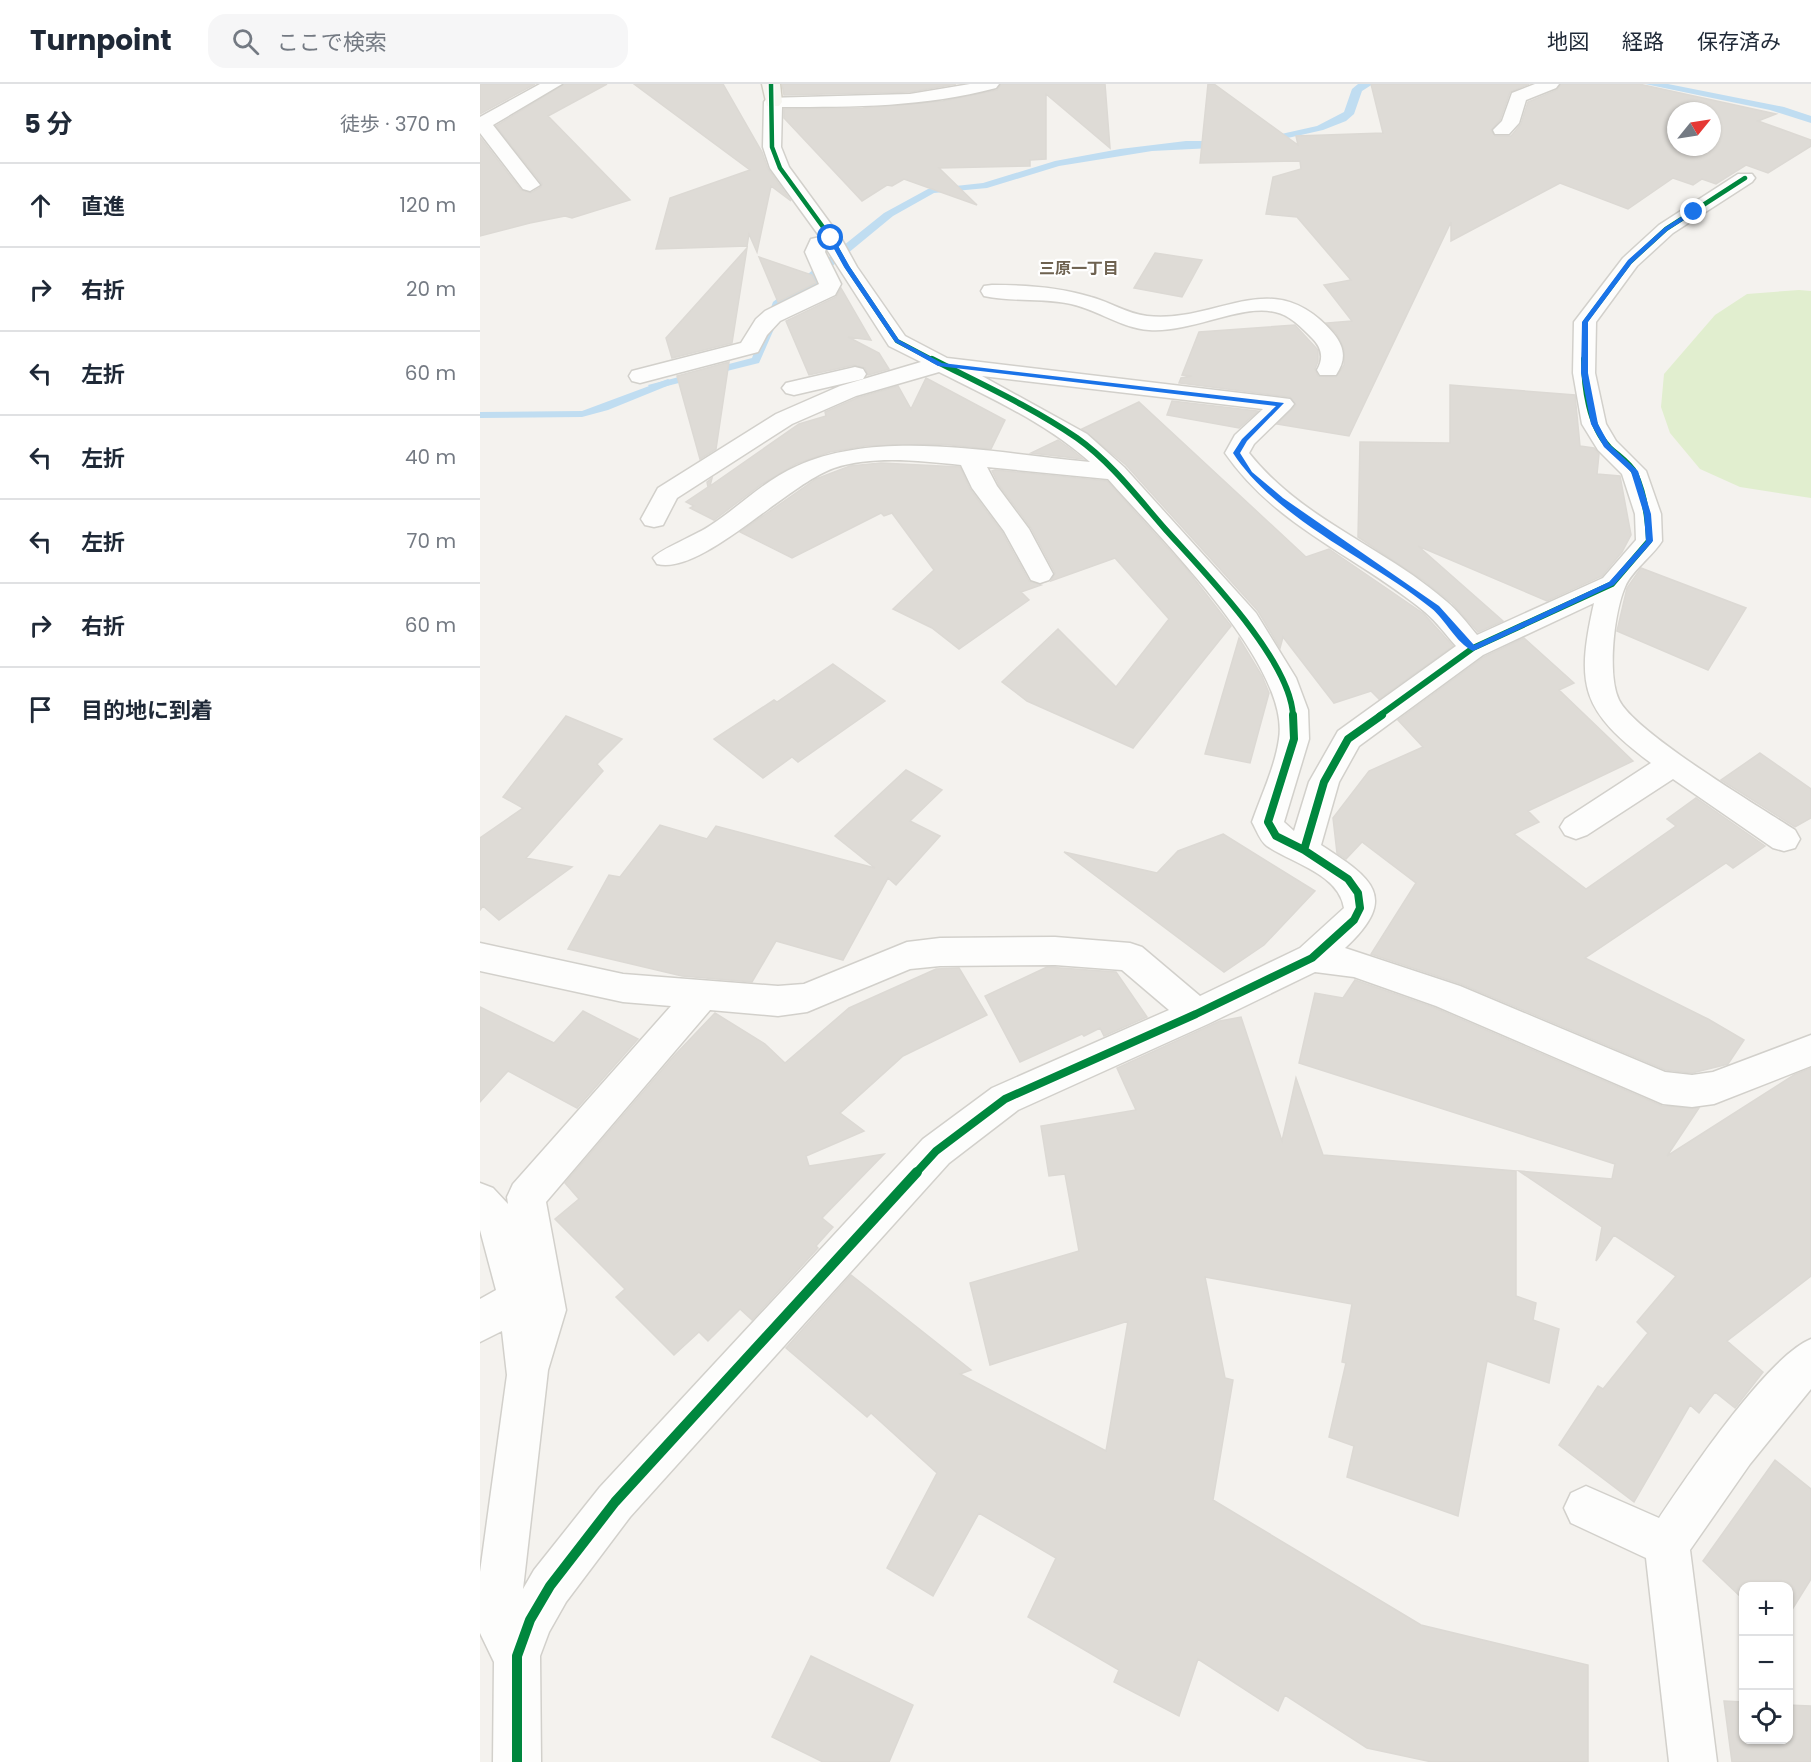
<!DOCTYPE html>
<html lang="ja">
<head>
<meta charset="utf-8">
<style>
	body { margin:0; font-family:Poppins,"Noto Sans JP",sans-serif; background:#f6f6f7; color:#1f2937 }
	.controls { position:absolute; right:18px; bottom:18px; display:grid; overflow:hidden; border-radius:12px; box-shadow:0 2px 4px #0004 }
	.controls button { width:54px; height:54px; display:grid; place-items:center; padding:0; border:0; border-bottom:2px solid #e0e1e3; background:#fff; color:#1f2937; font:30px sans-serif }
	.compass { position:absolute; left:1187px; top:18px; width:54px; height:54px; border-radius:50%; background:#fff; box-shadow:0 2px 4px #0004; rotate:60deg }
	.stop { position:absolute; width:18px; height:18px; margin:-14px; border:4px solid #1a73e8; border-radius:50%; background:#fff }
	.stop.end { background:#1a73e8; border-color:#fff; box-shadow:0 2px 6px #0008 }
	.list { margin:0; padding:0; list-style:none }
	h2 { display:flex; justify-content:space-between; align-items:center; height:78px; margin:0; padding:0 24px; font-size:26px }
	h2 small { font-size:20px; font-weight:400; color:#747a83 }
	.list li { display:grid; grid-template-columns:39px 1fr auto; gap:18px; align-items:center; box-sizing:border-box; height:84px; padding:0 24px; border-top:2px solid #e0e1e3 }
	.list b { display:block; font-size:22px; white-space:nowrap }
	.list em { font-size:20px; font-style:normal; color:#747a83 }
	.icon { flex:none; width:33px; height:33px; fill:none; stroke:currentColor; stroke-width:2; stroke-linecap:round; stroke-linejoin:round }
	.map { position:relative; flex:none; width:1331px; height:1678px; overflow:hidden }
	header { display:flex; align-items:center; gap:36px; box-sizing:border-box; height:84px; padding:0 30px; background:#fff; border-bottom:2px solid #e0e1e3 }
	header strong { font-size:28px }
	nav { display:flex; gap:33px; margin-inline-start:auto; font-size:21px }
	.search { width:420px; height:54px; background:#f6f6f7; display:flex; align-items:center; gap:15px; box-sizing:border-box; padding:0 21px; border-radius:18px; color:#747a83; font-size:22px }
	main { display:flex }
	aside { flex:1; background:#fff }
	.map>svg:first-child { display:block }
	.green { fill:#e1eecf }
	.water { fill:#c0ddf1 }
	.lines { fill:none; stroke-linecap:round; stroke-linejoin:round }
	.stream { fill:#c0ddf1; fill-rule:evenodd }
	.building { fill:#dedbd6; stroke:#dcd9d4; stroke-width:1.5; fill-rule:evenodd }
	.street-casing { stroke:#d2d0cb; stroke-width:3 }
	.secondary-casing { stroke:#d3cfc5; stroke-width:3 }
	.street { fill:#fdfdfc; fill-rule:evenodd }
	.secondary { fill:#f7f6f1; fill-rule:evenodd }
	.cycleway-far3-casing { stroke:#fff; stroke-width:7 }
	.cycleway-far2-casing { stroke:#fff; stroke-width:9 }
	.cycleway-far1-casing { stroke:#fff; stroke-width:11 }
	.cycleway-casing { stroke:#fff; stroke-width:14 }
	.cycleway-far3 { stroke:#00873e; stroke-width:4.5 }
	.cycleway-far2 { stroke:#00873e; stroke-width:6 }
	.cycleway-far1 { stroke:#00873e; stroke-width:8 }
	.cycleway { stroke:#00873e; stroke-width:10 }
	.route { fill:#1a73e8 }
	.labels { text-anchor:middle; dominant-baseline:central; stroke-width:4.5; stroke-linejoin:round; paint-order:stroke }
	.far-neighbourhood-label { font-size:16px; font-weight:bold; fill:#6e6250; stroke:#fff }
</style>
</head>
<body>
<header>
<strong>Turnpoint</strong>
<div class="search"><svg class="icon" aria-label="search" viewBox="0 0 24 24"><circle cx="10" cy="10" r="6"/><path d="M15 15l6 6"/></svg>ここで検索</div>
<nav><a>地図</a><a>経路</a><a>保存済み</a></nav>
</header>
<main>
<aside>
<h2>5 分<small>徒歩 · 370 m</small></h2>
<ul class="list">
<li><svg class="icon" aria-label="ahead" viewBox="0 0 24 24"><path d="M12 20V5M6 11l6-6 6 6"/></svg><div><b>直進</b></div><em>120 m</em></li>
<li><svg class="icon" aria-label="right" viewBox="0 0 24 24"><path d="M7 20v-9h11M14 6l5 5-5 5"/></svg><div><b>右折</b></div><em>20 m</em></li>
<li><svg class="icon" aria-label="left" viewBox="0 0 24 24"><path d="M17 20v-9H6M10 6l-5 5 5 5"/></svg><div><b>左折</b></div><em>60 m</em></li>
<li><svg class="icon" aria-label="left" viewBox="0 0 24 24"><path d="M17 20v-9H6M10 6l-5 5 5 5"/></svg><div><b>左折</b></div><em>40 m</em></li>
<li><svg class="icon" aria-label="left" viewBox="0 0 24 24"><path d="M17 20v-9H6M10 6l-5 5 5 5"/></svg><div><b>左折</b></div><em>70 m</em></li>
<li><svg class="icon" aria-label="right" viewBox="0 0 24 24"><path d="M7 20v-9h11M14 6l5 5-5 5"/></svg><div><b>右折</b></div><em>60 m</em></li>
<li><svg class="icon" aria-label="arrive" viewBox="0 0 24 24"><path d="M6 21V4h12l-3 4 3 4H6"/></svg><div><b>目的地に到着</b></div></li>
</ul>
</aside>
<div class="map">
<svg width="1331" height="1678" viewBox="0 0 1331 1678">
	<rect width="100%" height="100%" fill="#f4f2ee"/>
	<path class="green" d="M1319 206 1331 207V414L1260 403 1220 385 1190 349 1181 323 1184 290 1235 231 1267 210Z"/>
	<path class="water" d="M878 0H893L882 7 874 30 866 37 843 46 773 62 672 67 579 82 507 104 454 109 413 132 339 193 341 200 305 220 279 279 171 306 168 301 272 274 293 218 404 129 448 105 503 99 575 77 640 65 706 57H770L837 42 864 28 872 5Z
		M1165 0H1188L1304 23 1331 32V39L1290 26Z"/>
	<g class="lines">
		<path class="stream" d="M188 295 193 298 192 300 128 326 102 333 0 334V328L102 327Z"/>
	</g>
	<path class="building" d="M0 0H55L0 30Z
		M84 0H127L68 32 150 116 92 134 85 132 50 139 0 152V53L41 106 51 109 61 103 62 100 16 42Z
		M154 0H243L282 68 288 85 311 117 291 102 277 168 269 150 267 162 176 165 190 114 270 86Z
		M302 0H476L430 8 304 11Z
		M521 0H625L630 64 566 10V75L550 76V82L459 84 497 121 424 95 412 102 407 101 382 117 304 34V25L383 24 463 17 517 6Z
		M728 0H734L818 61 816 52 903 49 891 0H1049L1030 8 1020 36 1011 46 1015 52H1031L1041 40 1048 18 1077 6 1081 0H1159L1296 30 1278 37 1331 56V62L1288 89 1266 81 1236 100 1222 95 1213 101 1193 94 1148 125 1080 99 971 157V138L869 352 797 340 816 321 810 313 699 299 701 294 712 292 702 291 719 248 815 241 838 266V277L835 285 838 292 856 293 864 281V265L856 249 846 239 872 237 844 201 871 196 817 133 786 130 793 93 821 85 820 77 720 79ZM1196 27H1232V63H1196Z
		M267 164 252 259 192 274 186 254Z
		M675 169 722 176 702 213 654 204Z
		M279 173 332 191 336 199 298 218Z
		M361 204 391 256 368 253 399 269 409 285 388 291 385 284 374 281 329 291 306 237 356 213Z
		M249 278 236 365 220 375 197 292Z
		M446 294 525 336 511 365 461 360 385 362 350 368 316 380 282 400 234 436 210 424 214 422 206 418 228 403 227 398 232 394 230 402 319 340 346 332 345 328 377 314 418 302 431 325Z
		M970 301 1095 311 1100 362 1114 364 1119 370 1117 390 1140 392 1151 451 1142 468 1122 492 1067 517 938 462 1023 537 998 548 972 519 943 496 878 453 880 358 970 359Z
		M692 317 778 327 759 344 687 331Z
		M659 318 826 473 849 465 944 530 973 562 899 615 891 607 854 619 803 553 800 564 778 527 646 381 602 345Z
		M578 356 592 366 603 375 551 369Z
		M401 379 480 383 490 405 522 448 549 497 561 501 541 508 549 516 479 565 452 544 413 525 454 486 412 429 404 432 401 429 312 474 260 448 336 395 370 382Z
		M515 386 627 397 705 483 751 542 653 664 547 617 522 598 578 545 636 603 689 535 635 474 571 497 575 489 551 444 519 401 512 387Z
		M1161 484 1266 524 1228 586 1137 547 1147 504Z
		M759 554 782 592 789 609 770 679 725 670Z
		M1044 554 1094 599 1079 606 1153 677 1048 727 1059 738 1034 750 1106 805 1196 742 1187 735 1216 714 1285 762 1253 784 1246 779 1105 874 1228 935 1264 956 1248 980 1212 989 1186 986 981 900 891 870 936 799 882 758 866 775 857 769 853 734 889 687 943 663 918 636 1004 573Z
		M353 580 405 617 318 678 312 673 283 694 234 655 294 616 297 618Z
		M86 632 142 655 117 680 123 687 46 774 92 783 19 836 3 822 0 826V754L43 724 23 713Z
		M1280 669 1331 705V734L1315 743 1241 696Z
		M426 686 462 706 430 737 460 752 416 801 408 794 363 876 296 857 272 898 202 892 88 865 129 791 140 793 180 741 227 755 236 742 395 784 355 752Z
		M743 750 835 807 784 861 744 888 584 768 677 789 698 767Z
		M567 883 636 888 667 933 624 952 620 944 604 952 602 950 540 978 505 912Z
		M479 884 507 931 423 972 360 1029 384 1047 326 1072 329 1082 404 1070 342 1134 353 1143 336 1162 338 1164 272 1236 260 1225 228 1257 219 1248 194 1271 136 1213 145 1205 75 1135 99 1115 85 1099 193 973 235 929 285 960 305 979 369 924 456 885Z
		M875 896 955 924 1182 1022 1219 1024 1187 1072 1314 991 1331 984V1192L1247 1257 1283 1288 1255 1324 1235 1308 1219 1329 1210 1321 1154 1418 1079 1361 1118 1302 1123 1305 1168 1249 1157 1238 1196 1192 1134 1151 1116 1177 1122 1143 1039 1087 1132 1095 1135 1080 819 979 835 909 863 914Z
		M0 923 74 959 103 927 158 955 97 1024 28 987 0 1018Z
		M761 933 802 1057 816 994 843 1071 1036 1087V1212L1056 1219 1053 1236 1079 1245 1069 1299 1007 1277 978 1432 867 1393 874 1362 849 1353 866 1279 862 1278 872 1220 725 1193 745 1294 753 1296 733 1416 941 1541 1108 1581V1678H952L887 1664 805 1611 798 1627 718 1575 699 1632 634 1598 639 1586 548 1533 576 1474 499 1429 453 1512 407 1484 457 1389 391 1329 387 1333 306 1264 371 1191 491 1286 480 1290 626 1367 648 1237 510 1281 490 1199 599 1167 585 1090 569 1092 561 1042 656 1026 637 984 740 937Z
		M1295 1376 1331 1405V1495L1308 1532V1503H1263V1515L1223 1477Z
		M331 1572 433 1621 409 1678H343L292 1653Z
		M1244 1617 1263 1618V1656H1308V1621L1331 1622V1678H1252Z"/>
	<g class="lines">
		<g class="street-casing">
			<path id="street" d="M60 0H82L13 41 60 101 50 107 43 105 0 49V33Z
				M490 0H519L516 4C445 23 375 23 302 23L301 63 309 83 361 154 377 183 425 252 467 274 810 315 814 320 810 325 774 360 769 369C822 436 903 462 966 517 978 527 987 539 997 551L1123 494 1156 456 1155 430 1142 390 1118 366 1102 340 1093 289 1094 238 1143 174 1179 141 1258 90H1272L1275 94 1272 98 1193 149 1157 182 1116 238 1115 289 1126 340 1136 357 1166 387 1181 430 1182 457C1172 473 1152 486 1145 503 1134 529 1127 591 1139 616 1155 649 1280 723 1315 746L1320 755 1315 764 1304 767 1293 764 1193 695 1107 751 1096 755 1085 751 1080 743 1085 735 1171 679C1102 627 1095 603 1114 519L1003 571 879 662 859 698 841 761C892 794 920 813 865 864L980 902 1185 988 1212 991 1233 988 1331 951V982L1234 1020 1212 1023 1183 1020 956 922 874 893 835 888 728 940 538 1026 469 1079 150 1433 86 1518 69 1548 60 1572 61 1678H13L14 1578 0 1549V1488L27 1291 22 1247 0 1258V1215L16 1206 0 1146V1099L13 1104 28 1120 27 1113 33 1100 191 922 143 918 0 887V859L143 890 298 902 324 900 427 858 460 854 575 853 650 859 662 863 720 912 820 864 864 824C859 790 812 779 787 762 780 757 776 745 772 738 781 712 795 683 799 655 811 581 676 450 628 395L507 383 517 402 549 445 573 490 569 496 560 499 551 496 524 447 492 404 481 381C440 377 394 371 354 384 306 401 221 492 177 480L173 474C178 466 219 450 231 441 260 422 285 396 317 382 402 344 519 370 610 378 566 339 511 314 459 288L376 312 312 340 197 414 183 441 174 443 165 441 161 435 178 404 296 330 360 302 441 278 409 262 346 164 345 168 361 200 355 211 300 237 287 251 278 268 160 299 152 297 149 292 152 287 261 259 276 235 285 227 339 200 325 168 331 155 340 153 290 84 283 63 284 18 287 14 430 10ZM502 292 783 325 755 351 745 369C796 443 879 473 945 528 957 538 966 551 976 562L858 647 829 698 814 747 804 738 829 655 828 626 816 594 776 529 644 383 607 350ZM575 881 642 886 689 926 512 1004 443 1055 120 1403 54 1486 43 1505 68 1286 86 1226 66 1118 230 926 298 932 327 928 430 885 460 882Z
				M1055 0H1079L1076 4 1046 16 1039 39 1029 50H1015L1013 46 1022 37 1032 9Z
				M512 201C546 201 579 203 611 213 630 218 648 230 667 232 739 240 793 178 854 250 865 264 866 276 856 291H840L837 286C844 274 842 264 832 254 821 243 810 231 795 228 760 220 712 249 669 246 641 244 618 226 591 220 563 214 532 218 504 212L501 207 504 202Z
				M375 283 383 285 386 290 383 295 314 311 306 309 302 304 306 299Z
				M1331 1255V1305L1270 1380 1210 1466 1237 1678H1189L1166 1474 1091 1439 1084 1424 1091 1409 1106 1402 1179 1434C1207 1392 1288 1272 1331 1255Z"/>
		</g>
		<g class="secondary-casing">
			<path id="secondary" d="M282 0H300L302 18 299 22H287Z"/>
		</g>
		<use href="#street" class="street"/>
		<use href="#secondary" class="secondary"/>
		<g class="cycleway-far3-casing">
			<path id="cycleway-far3" d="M291 0 292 63 300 84 351 154 367 183 417 257 455 277
				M1104 277 1105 238 1150 178 1186 145 1265 94"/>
		</g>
		<g class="cycleway-far2-casing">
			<path id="cycleway-far2" d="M452 275C501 300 552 323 597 354 631 378 658 414 686 446 723 487 811 576 813 632
				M899 632 993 564 1132 500 1169 457C1168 434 1165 411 1155 389 1150 379 1137 371 1129 363 1109 342 1104 303 1104 275"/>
		</g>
		<g class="cycleway-far1-casing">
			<path id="cycleway-far1" d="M824 766 844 698 868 655 902 631
				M435 1090 456 1067 525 1015 716 930 832 874 874 836 880 824 878 809 868 795 824 766 796 752 788 738 814 655 813 631"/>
		</g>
		<g class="cycleway-casing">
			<path id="cycleway" d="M37 1678V1572L50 1536 70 1502 135 1418 437 1088"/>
		</g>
		<use href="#cycleway-far3" class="cycleway-far3"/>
		<use href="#cycleway-far2" class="cycleway-far2"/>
		<use href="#cycleway-far1" class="cycleway-far1"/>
		<use href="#cycleway" class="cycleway"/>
	</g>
	<path class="route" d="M1212 126 1217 128 1188 146 1152 179 1108 238V289L1118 340 1129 360 1158 387 1171 430 1173 457 1134 501 993 567C976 559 966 536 951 524 890 475 796 435 753 369L762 355 796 322 458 282 415 258 364 183 348 154 353 153 370 183 419 256 462 279 804 319 767 357 760 369 772 388 803 414 959 522 994 561 1129 498 1166 457 1164 430 1151 388 1124 363 1111 340 1101 289 1102 238 1148 176 1184 144Z"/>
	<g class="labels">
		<g class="far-neighbourhood-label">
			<text x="599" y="184">三原一丁目</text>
		</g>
	</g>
</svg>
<div class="controls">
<button>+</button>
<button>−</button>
<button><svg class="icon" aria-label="locate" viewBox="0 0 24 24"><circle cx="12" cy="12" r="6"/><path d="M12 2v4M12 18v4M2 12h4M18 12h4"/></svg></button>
</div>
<svg class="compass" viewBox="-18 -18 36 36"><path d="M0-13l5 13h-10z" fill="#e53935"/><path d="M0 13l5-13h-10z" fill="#747a83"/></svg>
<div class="stop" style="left:351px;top:154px"></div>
<div class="stop end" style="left:1214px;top:128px"></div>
</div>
</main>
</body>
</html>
